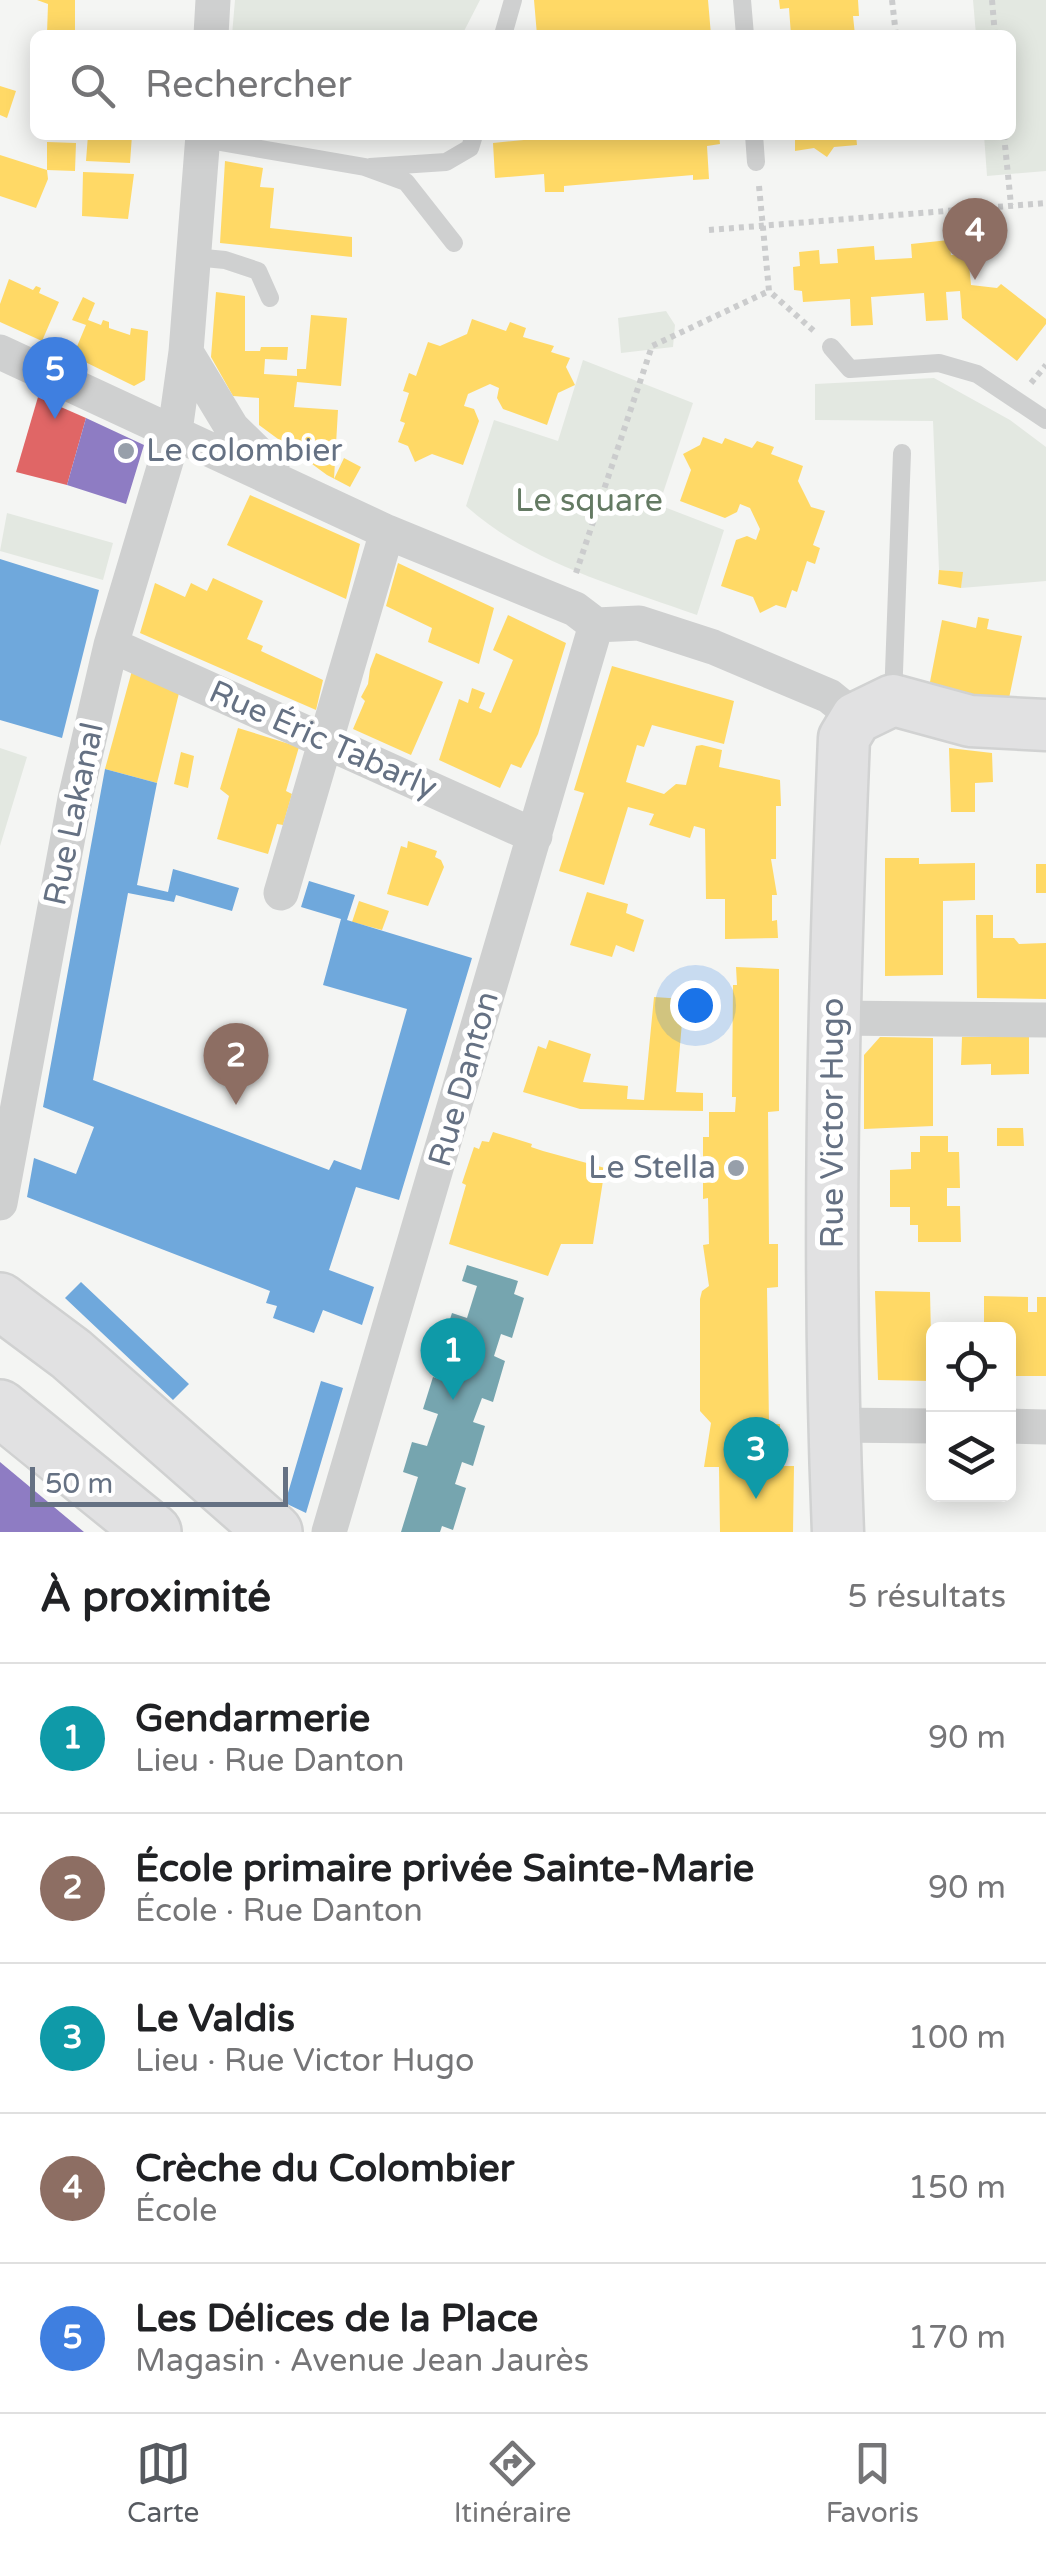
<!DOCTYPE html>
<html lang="fr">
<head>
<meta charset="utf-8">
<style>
	body { margin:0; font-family:"Varela Round",sans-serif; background:#f6f6f6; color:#202124 }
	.controls { position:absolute; right:30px; bottom:30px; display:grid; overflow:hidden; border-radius:15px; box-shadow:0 5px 25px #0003 }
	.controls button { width:90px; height:90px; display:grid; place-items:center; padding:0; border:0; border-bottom:2px solid #e0e0e0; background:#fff; color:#202124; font:50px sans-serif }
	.scale { position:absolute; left:30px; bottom:25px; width:258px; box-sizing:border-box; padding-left:10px; border:5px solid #657183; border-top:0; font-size:28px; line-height:35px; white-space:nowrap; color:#657183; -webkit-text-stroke:8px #fff; paint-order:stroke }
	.you { position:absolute; left:695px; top:1005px; width:35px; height:35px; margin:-25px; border:8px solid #fff; border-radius:50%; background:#1a73e8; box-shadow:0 0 0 15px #1a73e833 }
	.badge { display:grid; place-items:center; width:65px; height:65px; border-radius:50%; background:#565a60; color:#fff; font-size:32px; font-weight:700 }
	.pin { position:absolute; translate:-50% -82px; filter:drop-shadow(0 2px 5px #0008) }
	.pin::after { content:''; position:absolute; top:52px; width:35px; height:30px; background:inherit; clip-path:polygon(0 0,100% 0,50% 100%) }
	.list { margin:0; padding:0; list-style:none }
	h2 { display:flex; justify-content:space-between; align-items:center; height:130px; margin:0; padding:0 40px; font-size:42px }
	h2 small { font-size:32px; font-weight:400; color:#757577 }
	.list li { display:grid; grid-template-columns:65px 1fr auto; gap:30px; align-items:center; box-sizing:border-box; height:150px; padding:0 40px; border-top:2px solid #e0e0e0 }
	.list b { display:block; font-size:38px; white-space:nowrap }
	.list p { margin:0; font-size:32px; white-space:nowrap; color:#757577 }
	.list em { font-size:32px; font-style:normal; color:#757577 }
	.icon { flex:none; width:55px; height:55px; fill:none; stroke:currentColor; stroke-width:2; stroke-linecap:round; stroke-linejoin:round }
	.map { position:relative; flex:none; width:1046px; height:1532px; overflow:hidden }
	.search { position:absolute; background:#fff; box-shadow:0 5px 25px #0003; left:30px; right:30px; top:30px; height:110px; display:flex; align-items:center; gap:25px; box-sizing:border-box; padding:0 35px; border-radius:15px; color:#757577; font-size:38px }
	.sheet { height:880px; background:#fff }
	nav { display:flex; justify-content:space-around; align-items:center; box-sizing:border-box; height:140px; border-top:2px solid #e0e0e0; background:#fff; font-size:28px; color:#757577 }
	nav a { display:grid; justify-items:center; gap:5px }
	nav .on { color:#565a60 }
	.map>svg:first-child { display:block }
	.green { fill:#e3e8e1 }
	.homes { fill:#ffd966 }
	.shops { fill:#e06666 }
	.offices { fill:#8e7cc3 }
	.schools { fill:#6fa8dc }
	.public { fill:#76a5af }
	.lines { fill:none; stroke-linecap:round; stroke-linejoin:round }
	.secondary-casing { stroke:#d1d2d2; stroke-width:55 }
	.primary-casing { stroke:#d0d1d1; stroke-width:60 }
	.path { stroke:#cbcccd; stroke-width:6; stroke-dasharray:5 5; stroke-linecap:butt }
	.service { stroke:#cfd0d0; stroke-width:18 }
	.minor { stroke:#cfd0d0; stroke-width:35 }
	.secondary { stroke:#e1e1e2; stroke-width:50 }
	.primary { stroke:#e1e1e2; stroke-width:55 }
	.poi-dot { fill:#979faa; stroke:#fff; stroke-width:4 }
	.labels { text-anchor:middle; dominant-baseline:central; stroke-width:10; stroke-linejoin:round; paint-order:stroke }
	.poi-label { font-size:32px; fill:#657183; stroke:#fff; text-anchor:start }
	.park-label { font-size:32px; fill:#647a63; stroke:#fff }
	.street-label { font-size:32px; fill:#657183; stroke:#fff }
</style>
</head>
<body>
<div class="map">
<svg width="1046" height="1532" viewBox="0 0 1046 1532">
	<rect width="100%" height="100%" fill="#f4f5f3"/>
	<path class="green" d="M235 0H480L462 35H232Z
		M973 0H1046V171L987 176 984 135H1011V35H976Z
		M666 311 675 325 673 347 621 353 618 318Z
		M583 360 693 403 659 505 724 530 697 615C619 587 528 562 466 506L494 420 558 441Z
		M934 378 1010 420 1046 447V581L961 588 962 572 939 570 933 421 815 420V384Z
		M7 513 113 543 103 580 0 551Z
		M0 748 27 757 0 846Z"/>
	<path class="homes" d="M37 0H75V33L47 34 48 4Z
		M534 0H708L711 35H537Z
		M779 0H858L859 16H853L855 35H791L789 8 780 9Z
		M0 86 16 91 7 118 0 115Z
		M88 135H132L130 163 86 161Z
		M545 135H719L720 144 707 146 709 179 693 180V175L564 186V192H545L544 174 495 178 493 143 545 138Z
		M795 135H856L857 145 834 147 827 157 814 148 795 151Z
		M47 142 76 143 75 171 47 170Z
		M0 155 47 170 48 179 36 208 0 196Z
		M225 161 263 168 260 187 274 188 270 228 352 237V257L220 243Z
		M83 172 134 174 128 219 82 216Z
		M949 240 951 255 968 254 971 285 997 288 1001 284 1046 319V324L1017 361 962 318 960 291 946 292 948 320 926 321 924 293 871 297 873 325 851 326 850 299 803 302 802 291 794 290 793 267 800 266 799 252 819 250 820 264 838 263 837 249 874 246 875 260 912 258 911 244Z
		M9 279 33 290 36 286 41 288 39 293 59 302 42 341 0 322V304Z
		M216 292 245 296V351H260L261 347H288L287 360 265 359 264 374 297 376V369H306L311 315 347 318 341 386 297 382 294 407 338 410 334 479 344 458 361 467 350 487 327 475 259 425V398L233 396 211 357Z
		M83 297 95 303 88 320 101 325 103 320 109 322V328L130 335 131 328 148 331 145 380 134 386 73 356 86 325 72 320Z
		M472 319 506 331 510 322 526 328 523 337 554 346 551 352 570 358 566 367 575 385 558 393 547 425 503 409 497 398 499 388 490 384 468 394 464 406 474 409 479 421 463 465 432 454 415 462 408 446 398 442 405 423 400 421 409 393 403 391 409 373 416 376 428 342 440 346 467 334Z
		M703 437 722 444 725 438 752 448 757 441 774 447 771 454 803 466 798 481 811 507 825 511 813 545 820 548 815 564 807 561 797 592 792 590 786 608 776 605 760 613 753 597 721 586 736 540 747 536 756 540 760 529 750 508 740 504 737 512 725 518 680 501 691 470 683 454 700 445Z
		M250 495 360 544 346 599 227 545Z
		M398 563 494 608 479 664 428 642 432 628 386 606Z
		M939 570 963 572 961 588 938 584Z
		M213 578 263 601 247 639 263 646 261 651 323 680 316 710 140 633 155 583 185 597 191 583 207 591Z
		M508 615 566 643 538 734 521 768 511 764 500 788 439 760 459 699 468 703 472 688 485 693 479 708 491 713 513 660 493 650Z
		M978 617 989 619 987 629 1022 636 1008 703 929 687 942 620 976 628Z
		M376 653 443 682 411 755 353 729 365 701 361 697 368 684 370 669Z
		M612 666 734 701 724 744 652 725 644 747 637 745 626 782 664 794 676 784 686 785 696 746 702 745 722 750 719 767 780 780 781 806H776V859H771L777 895H772V921L777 920 778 938 725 939V899H706L705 829 694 826 690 838 649 825 654 814 628 807 604 885 559 871 584 793 574 790Z
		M133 667 180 689 157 783 105 769Z
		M238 728 299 747 286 791 292 794 283 825 277 824 268 854 217 839 229 796 220 789Z
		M949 748 992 753 993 782 975 783V812H951Z
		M181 752 194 756 188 788 174 784Z
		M408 841 437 851 435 857 441 860 444 867 428 906 387 894 401 846 407 848Z
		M885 858H919V864L975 863V900L943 901V975L885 976Z
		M1036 864H1046V893H1036Z
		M587 892 628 904 626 913 644 920 634 952 616 945 612 957 570 945Z
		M359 901 389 911 382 930 352 922Z
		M976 915H993V938H1014L1019 944 1046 943V999L977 998Z
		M736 967 779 969V1111L768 1112 769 1244H778V1287L767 1288 769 1424H780V1466H794L793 1532H720L719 1467H704L711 1423 700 1411V1299L702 1291 709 1286 703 1245 709 1244 708 1198 703 1199V1137H709V1112H735L736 1097H732L733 985H737Z
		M654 997 684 999 676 1092 703 1093V1111L580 1109 523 1092 538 1046 546 1049 549 1040 591 1054 583 1082 628 1086 627 1099 644 1100Z
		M880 1037 933 1038V1126L864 1129V1055Z
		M962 1037H1029V1074L991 1075V1064L961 1065Z
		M997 1128H1023L1024 1146H997Z
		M493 1132 532 1144 531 1147 543 1151 605 1168 593 1244H561L548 1276 449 1244 466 1185 462 1183 474 1147 479 1149 482 1141 489 1142Z
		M920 1136H948V1152H959L960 1188H947V1206H960L961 1242H918V1225H910V1207H890V1170L911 1169V1152H920Z
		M875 1291 930 1292 932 1381 878 1380Z
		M984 1296 1028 1297V1312H1037V1297H1046V1376H1009V1330H984Z"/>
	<path class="shops" d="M38 397 86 418 67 485 16 472Z"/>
	<path class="offices" d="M86 418 144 445 126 504 67 485Z
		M0 1462 84 1532H0Z"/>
	<path class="schools" d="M0 559 99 590 62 738 0 720Z
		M105 769 157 783 137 885 168 892 173 869 239 888 232 911 176 895 174 902 128 893 93 1080 329 1170 334 1160 361 1170 407 1009 323 985 341 919 301 907 309 881 355 895 347 920 472 958 399 1200 356 1187 329 1270 374 1287 362 1325 323 1310 314 1333 273 1318 277 1306 266 1303 270 1291 27 1197 34 1158 76 1174 94 1127 43 1107Z
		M81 1282 189 1384 173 1400 65 1298Z
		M321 1381 343 1388 306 1513 285 1503Z"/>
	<path class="public" d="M467 1265 518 1281 514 1294 524 1298 512 1338 501 1334 494 1356 505 1361 493 1402 482 1398 473 1422 485 1426 473 1466 462 1462 455 1484 466 1488 453 1530 442 1526 440 1532H401L418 1477 403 1472 412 1442 427 1446 438 1414 423 1409 433 1377 447 1382 457 1348 442 1343 452 1313 467 1318 477 1286 462 1281Z"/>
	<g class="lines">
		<g class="secondary-casing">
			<path id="secondary" d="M838 1532C827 1267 833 1002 844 738L856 718 893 700 970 721 1046 725"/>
		</g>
		<g class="primary-casing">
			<path id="primary" d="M0 1301 71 1354 274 1532
				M0 1408 153 1532"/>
		</g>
		<path class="path" d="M892 0 896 35
			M992 0 995 35
			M1004 135 1011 205
			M759 186 769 291 815 332
			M709 230 1046 203
			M1031 383 1046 365
			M576 573 652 346 769 291"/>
		<path class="service" d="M742 0 745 35
			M503 35 513 0
			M754 135 756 162
			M203 139 365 167 406 182 454 243
			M370 167 446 162 470 148 474 135
			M194 257 225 260 258 271 270 298
			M831 347 850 369 939 363 977 374 1046 420
			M893 699 902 453"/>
		<path class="minor" d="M211 35 213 0
			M0 352 387 532 575 609 596 625 639 623 713 647 829 696 856 718
			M186 352 232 428 272 467
			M111 645 535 836
			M281 893 387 532
			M832 1018 1046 1020
			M0 1203 75 799 111 645 175 431 186 352 203 135
			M833 1425 934 1426
			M1008 1426 1046 1427
			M329 1532 596 625"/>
		<use href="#secondary" class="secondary"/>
		<use href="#primary" class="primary"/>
	</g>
	<g class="poi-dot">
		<circle cx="126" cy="451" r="10"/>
		<circle cx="736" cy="1168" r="10"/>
	</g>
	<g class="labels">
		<g class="poi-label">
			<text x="146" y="451">Le colombier</text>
			<text x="716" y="1168" text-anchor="end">Le Stella</text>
		</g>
		<g class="park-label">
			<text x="589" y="501">Le square</text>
		</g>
		<g class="street-label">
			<text transform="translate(323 740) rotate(24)">Rue Éric Tabarly</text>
			<text transform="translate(74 814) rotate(-78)">Rue Lakanal</text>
			<text transform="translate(464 1079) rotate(-74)">Rue Danton</text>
			<text transform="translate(833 1123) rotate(-90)">Rue Victor Hugo</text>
		</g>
	</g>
</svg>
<div class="controls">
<button><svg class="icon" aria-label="locate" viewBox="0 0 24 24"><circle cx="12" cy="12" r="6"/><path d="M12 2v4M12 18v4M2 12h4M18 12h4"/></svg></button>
<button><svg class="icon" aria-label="layers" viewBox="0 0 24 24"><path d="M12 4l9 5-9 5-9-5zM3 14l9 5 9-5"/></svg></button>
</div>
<div class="scale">50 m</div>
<div class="you"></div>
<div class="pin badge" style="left:453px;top:1400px;background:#0f9aa8">1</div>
<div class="pin badge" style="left:236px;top:1105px;background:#8d6e63">2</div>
<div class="pin badge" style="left:756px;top:1499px;background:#0f9aa8">3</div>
<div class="pin badge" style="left:975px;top:280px;background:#8d6e63">4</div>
<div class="pin badge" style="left:55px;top:419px;background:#3f7fe0">5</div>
<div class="search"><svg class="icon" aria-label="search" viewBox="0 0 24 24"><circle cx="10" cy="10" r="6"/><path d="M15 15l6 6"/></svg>Rechercher</div>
</div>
<section class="sheet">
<h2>À proximité<small>5 résultats</small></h2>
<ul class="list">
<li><span class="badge" style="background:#0f9aa8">1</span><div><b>Gendarmerie</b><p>Lieu · Rue Danton</p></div><em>90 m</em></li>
<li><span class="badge" style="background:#8d6e63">2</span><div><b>École primaire privée Sainte-Marie</b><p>École · Rue Danton</p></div><em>90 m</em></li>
<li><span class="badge" style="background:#0f9aa8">3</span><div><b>Le Valdis</b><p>Lieu · Rue Victor Hugo</p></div><em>100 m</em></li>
<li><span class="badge" style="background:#8d6e63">4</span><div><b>Crèche du Colombier</b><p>École</p></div><em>150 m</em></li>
<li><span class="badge" style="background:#3f7fe0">5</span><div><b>Les Délices de la Place</b><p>Magasin · Avenue Jean Jaurès</p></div><em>170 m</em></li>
</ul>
</section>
<nav>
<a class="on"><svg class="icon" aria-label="map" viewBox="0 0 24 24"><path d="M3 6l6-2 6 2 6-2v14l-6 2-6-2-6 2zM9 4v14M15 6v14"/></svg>Carte</a>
<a><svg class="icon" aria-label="directions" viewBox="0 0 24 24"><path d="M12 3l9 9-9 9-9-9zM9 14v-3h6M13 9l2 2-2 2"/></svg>Itinéraire</a>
<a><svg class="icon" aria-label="saved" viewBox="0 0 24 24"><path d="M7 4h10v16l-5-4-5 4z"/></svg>Favoris</a>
</nav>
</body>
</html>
